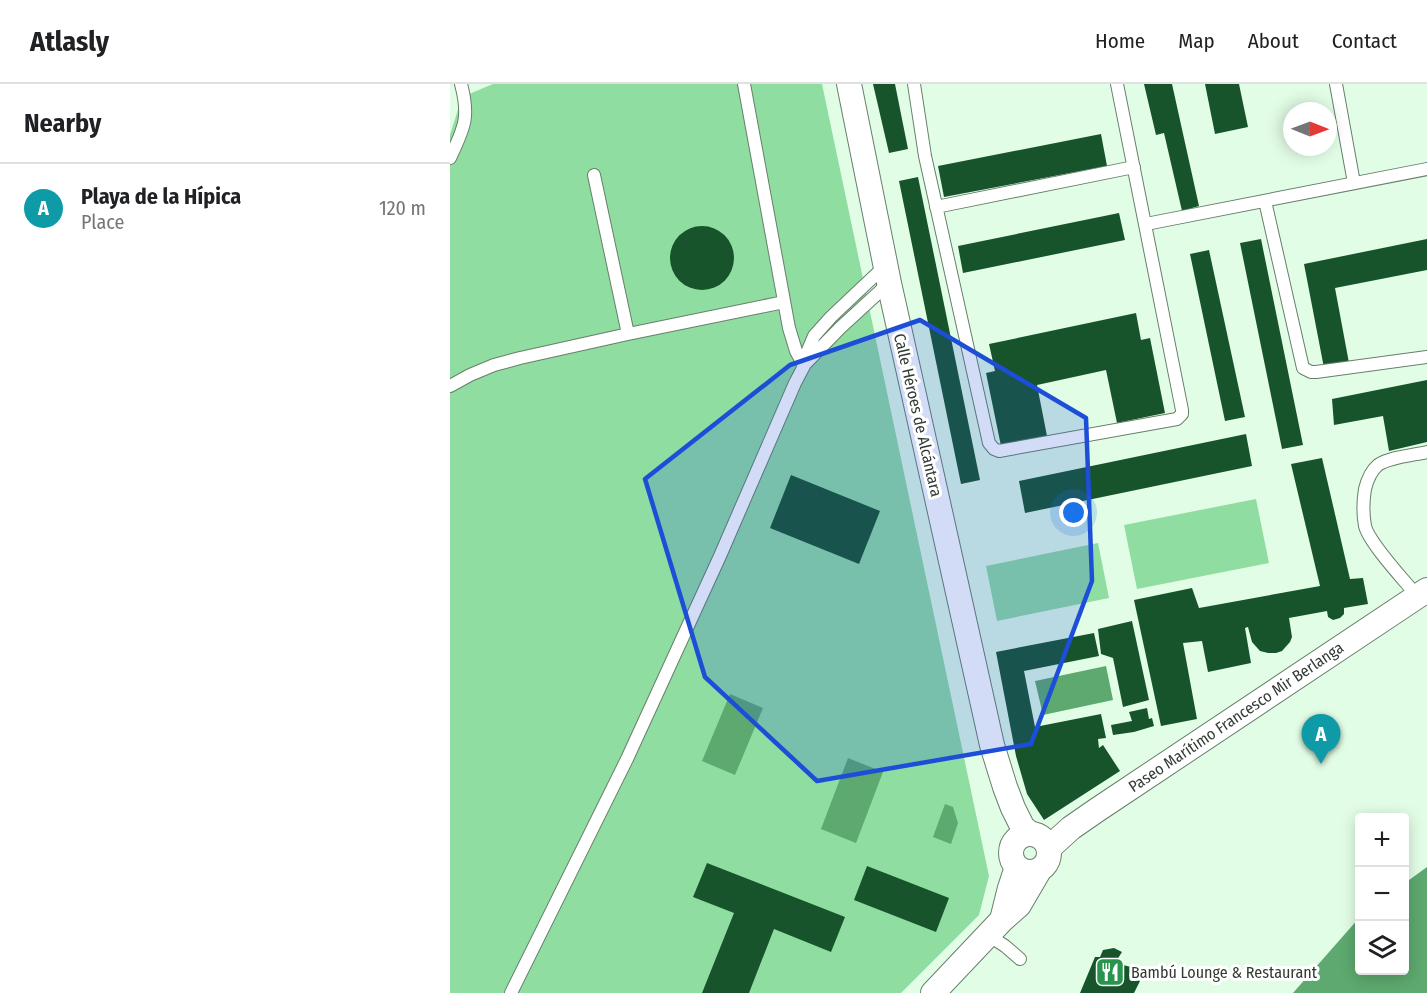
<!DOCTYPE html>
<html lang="en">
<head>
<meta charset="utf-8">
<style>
	body { margin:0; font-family:"Fira Sans Condensed",sans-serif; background:#f6f6f6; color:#202124 }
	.controls { position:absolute; right:18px; bottom:18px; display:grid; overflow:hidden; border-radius:6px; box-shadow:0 3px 15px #0003 }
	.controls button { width:54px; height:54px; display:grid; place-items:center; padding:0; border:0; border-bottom:2px solid #e0e0e0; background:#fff; color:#202124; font:30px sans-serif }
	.compass { position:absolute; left:833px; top:18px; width:54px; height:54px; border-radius:50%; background:#fff; box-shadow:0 3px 15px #0003; rotate:91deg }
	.you { position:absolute; left:624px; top:429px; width:21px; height:21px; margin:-15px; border:4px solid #fff; border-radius:50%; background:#1a73e8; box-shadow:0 0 0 9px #1a73e833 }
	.badge { display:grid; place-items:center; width:39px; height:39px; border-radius:50%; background:#ea580c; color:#fff; font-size:20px; font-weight:700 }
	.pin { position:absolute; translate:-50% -50px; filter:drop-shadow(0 2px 3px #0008) }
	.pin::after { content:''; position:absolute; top:32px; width:21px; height:18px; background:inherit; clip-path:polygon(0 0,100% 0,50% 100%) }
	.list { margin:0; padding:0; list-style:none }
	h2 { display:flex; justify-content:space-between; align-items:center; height:78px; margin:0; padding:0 24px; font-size:26px }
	h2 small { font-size:20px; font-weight:400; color:#757577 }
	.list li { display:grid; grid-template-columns:39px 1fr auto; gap:18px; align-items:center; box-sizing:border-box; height:90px; padding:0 24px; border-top:2px solid #e0e0e0 }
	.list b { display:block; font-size:22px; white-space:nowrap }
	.list p { margin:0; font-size:20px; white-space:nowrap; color:#757577 }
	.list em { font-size:20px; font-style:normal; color:#757577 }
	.icon { flex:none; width:33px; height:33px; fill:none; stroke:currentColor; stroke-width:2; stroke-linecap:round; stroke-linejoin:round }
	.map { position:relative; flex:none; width:977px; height:909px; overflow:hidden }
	header { display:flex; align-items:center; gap:36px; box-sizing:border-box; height:84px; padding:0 30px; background:#fff; border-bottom:2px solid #e0e0e0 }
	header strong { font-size:28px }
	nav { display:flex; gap:33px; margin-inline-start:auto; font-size:21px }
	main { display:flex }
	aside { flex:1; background:#fff }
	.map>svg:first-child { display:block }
	.green { fill:#8fdda0 }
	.water { fill:#5da96f }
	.building { fill:#18542b }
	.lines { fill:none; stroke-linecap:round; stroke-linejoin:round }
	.lane-casing { stroke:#677f6b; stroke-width:14 }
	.street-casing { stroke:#677f6b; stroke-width:26 }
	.lane { stroke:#fff; stroke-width:12 }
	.street { stroke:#fff; stroke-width:24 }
	.marked { fill:#1d4ed8; fill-opacity:0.2; stroke:#1d4ed8; stroke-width:4.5; stroke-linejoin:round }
	.labels { text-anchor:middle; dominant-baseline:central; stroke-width:6; stroke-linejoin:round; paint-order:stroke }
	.street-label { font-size:16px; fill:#313b33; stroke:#fff }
	.poi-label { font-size:16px; fill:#313b33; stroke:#fff; text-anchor:start }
</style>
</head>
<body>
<header>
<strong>Atlasly</strong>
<nav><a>Home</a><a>Map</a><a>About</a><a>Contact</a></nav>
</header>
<main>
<aside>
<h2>Nearby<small></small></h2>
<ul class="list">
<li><span class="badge" style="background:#0f9aa8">A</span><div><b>Playa de la Hípica</b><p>Place</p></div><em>120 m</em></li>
</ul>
</aside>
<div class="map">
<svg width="977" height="909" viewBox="0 0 977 909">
	<rect width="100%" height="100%" fill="#e2fde6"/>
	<path class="green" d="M43 0H372L539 792 529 831 451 909H0V51L12 13Z
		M806 415 819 479 687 505 674 441Z
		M648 459 659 514 547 537 536 482Z"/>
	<path class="water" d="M656 582 663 616 593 631 585 597Z
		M280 610 313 624 285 691 252 677Z
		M398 674 433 688 406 759 371 745Z
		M495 720 503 723 508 739 501 760 483 753Z
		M977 783V909H843L909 834 910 886H954L955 799Z"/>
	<path class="building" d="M423 0H445L458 65 439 69Z
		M694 0H722L749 122 732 127 714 49 706 51Z
		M755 0H789L798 43 765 50Z
		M651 50 657 82 494 113 488 82Z
		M468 93 530 396 511 400 449 97Z
		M669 129 675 156 513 189 508 162Z
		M220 174a32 32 0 1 1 64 0a32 32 0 1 1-64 0Z
		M811 155 853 361 832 365 790 159Z
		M977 155V186L885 204 899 279 874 284 854 180Z
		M759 166 795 333 775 337 740 170Z
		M686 229 691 256 700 254 715 329 667 339 656 286 587 301 597 352 551 362 536 289 545 287 539 260Z
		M977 296V358L939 367 933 332 884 341 882 315Z
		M796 350 802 382 575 429 569 397Z
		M872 374 900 495 913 494 918 520 894 524V530L890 534 883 536 878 533 877 527 839 534 842 553 840 558 832 567 826 569H818L810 567 802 558 798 543 795 544 801 579 758 588 752 557 733 559 747 635 711 642 684 516 742 504 749 524 870 502 841 380Z
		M341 391 430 427 409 480 320 444Z
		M682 537 699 616 673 623 663 574 651 570 648 545Z
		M644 549 649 572 574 587 585 643 651 630 656 654 648 655 649 664 653 661 670 687 594 736 577 710 566 672 546 568Z
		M697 624 699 635 702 634 704 642 684 648 663 651 661 641 682 637 679 628Z
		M257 779 395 833 381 868 324 845 299 909H252L284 829 243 813Z
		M417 782 499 814 486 848 404 816Z
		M664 864 672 868 665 879 681 883 679 892 690 897 684 909H630L645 873H650L653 866Z"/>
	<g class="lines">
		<g class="lane-casing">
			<path id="lane" d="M294 0 339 244 346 267 354 282
				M464 0 475 72 539 359 544 365 549 367 727 335 732 330V326L667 0
				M886 0 904 99
				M0 74C14 44 20 34 11 0
				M144 91 178 250
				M815 117 853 284 861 288H866L977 273
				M486 123 684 83
				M696 140 977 85
				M354 281 390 244 439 199
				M0 302 20 291 44 281 70 274 178 250 334 218
				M967 512C955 497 919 459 915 442 913 431 913 417 915 405 917 397 921 387 928 381 939 373 964 371 977 368
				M538 851 555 862 570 875
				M61 909 177 675 270 472 345 299 354 282 358 266 364 252 381 233 436 181"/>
		</g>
		<g class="street-casing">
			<path id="street" d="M399 0 439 199 542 661 555 703 563 724 573 744 580 749
				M561 769a19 19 0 1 1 38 0a19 19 0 1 1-38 0Z
				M599 764 621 744 647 726 977 506
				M552 836 560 804 567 783
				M483 909 552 836 569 821 590 785"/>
		</g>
		<use href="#lane" class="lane"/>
		<use href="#street" class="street"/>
	</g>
	<path class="marked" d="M470 236 636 334 642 497 581 660 367 697 255 593 195 395 340 281Z"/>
	<defs>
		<g id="restaurant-square" transform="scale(1.5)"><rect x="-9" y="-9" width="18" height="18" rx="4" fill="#28944c" stroke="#fff"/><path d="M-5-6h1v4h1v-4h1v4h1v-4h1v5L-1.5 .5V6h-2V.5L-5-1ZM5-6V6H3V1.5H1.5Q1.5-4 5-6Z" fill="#fff"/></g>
	</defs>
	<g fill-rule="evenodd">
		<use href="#restaurant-square" x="660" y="888"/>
	</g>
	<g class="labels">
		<g class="street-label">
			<text transform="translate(468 331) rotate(77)">Calle Héroes de Alcántara</text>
			<text transform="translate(786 633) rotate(-34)">Paseo Marítimo Francesco Mir Berlanga</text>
		</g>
		<g class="poi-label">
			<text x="681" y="888">Bambú Lounge &amp; Restaurant</text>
		</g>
	</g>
</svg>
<div class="controls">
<button>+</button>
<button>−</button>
<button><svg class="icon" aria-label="layers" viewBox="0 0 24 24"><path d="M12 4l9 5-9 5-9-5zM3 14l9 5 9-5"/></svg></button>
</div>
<svg class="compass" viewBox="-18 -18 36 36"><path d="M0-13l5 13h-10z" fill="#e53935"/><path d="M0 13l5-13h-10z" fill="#757577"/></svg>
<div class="you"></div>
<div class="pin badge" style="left:871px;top:680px;background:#0f9aa8">A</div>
</div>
</main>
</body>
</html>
